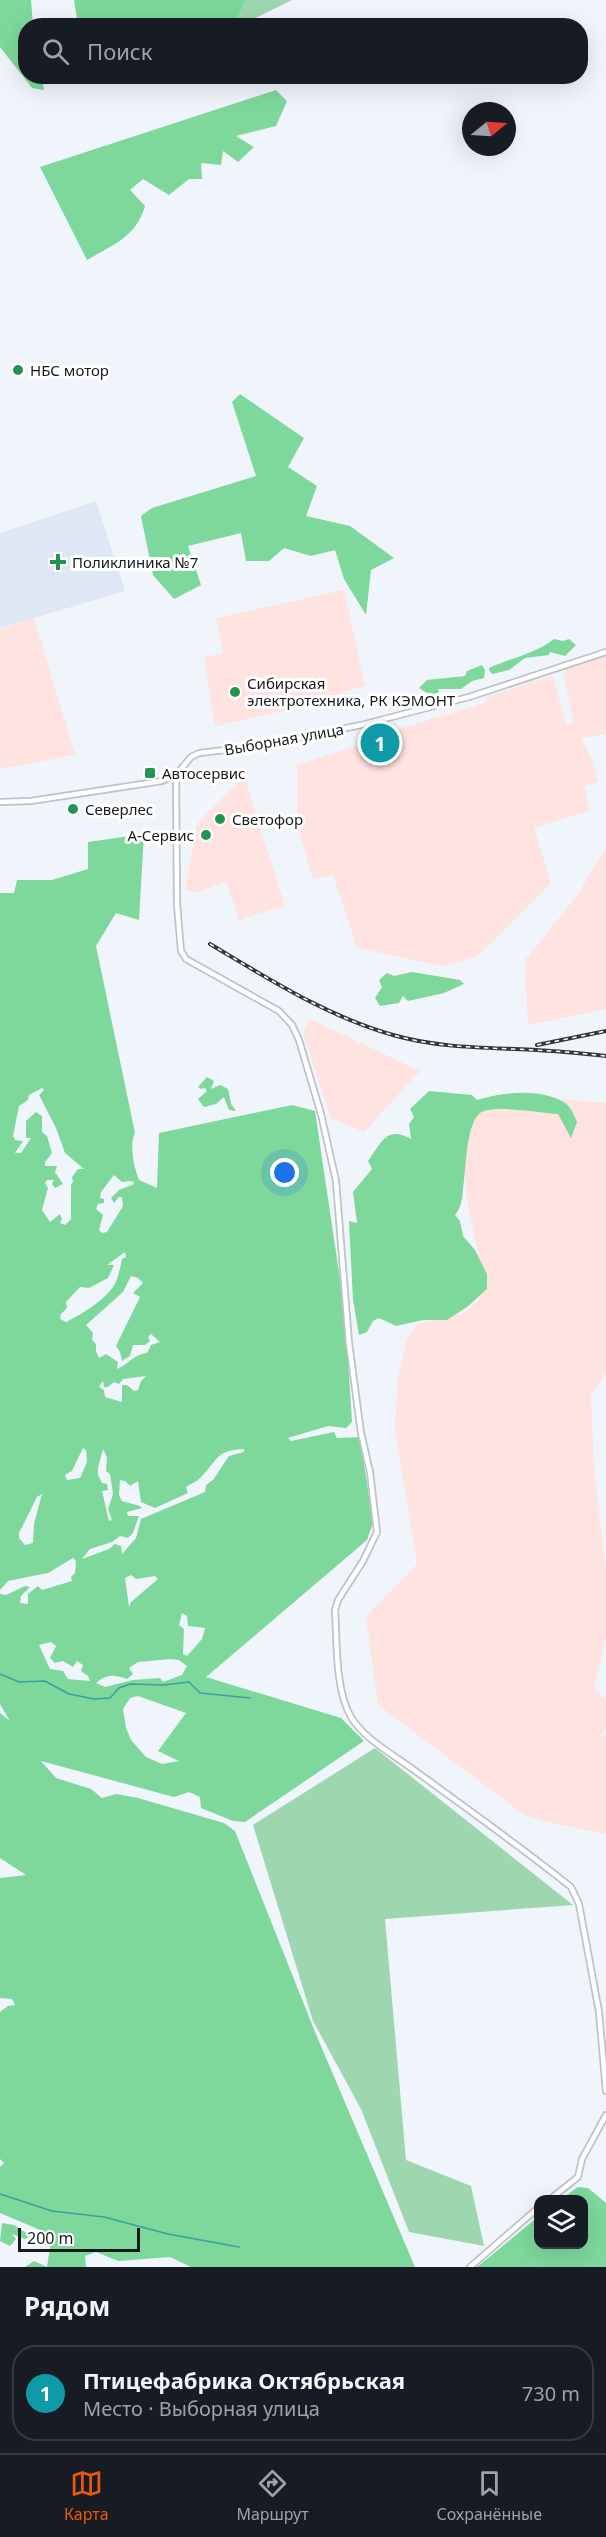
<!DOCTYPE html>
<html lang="ru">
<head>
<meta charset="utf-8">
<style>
	body { margin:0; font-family:"Noto Sans",sans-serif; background:#20242c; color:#f1f3f6 }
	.controls { position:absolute; right:18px; bottom:18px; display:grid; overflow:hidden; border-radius:12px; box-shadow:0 6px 24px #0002 }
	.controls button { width:54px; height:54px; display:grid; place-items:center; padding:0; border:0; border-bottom:2px solid #363941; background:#171b24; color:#f1f3f6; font:30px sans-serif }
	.compass { position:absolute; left:462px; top:102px; width:54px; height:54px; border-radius:50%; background:#171b24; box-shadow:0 6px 24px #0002; rotate:72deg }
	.scale { position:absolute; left:18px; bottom:15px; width:122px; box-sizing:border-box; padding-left:6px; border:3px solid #181a1c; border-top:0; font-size:16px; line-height:21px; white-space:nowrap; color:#181a1c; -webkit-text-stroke:4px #fff; paint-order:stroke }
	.you { position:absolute; left:285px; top:1173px; width:21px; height:21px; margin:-15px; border:4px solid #fff; border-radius:50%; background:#1a73e8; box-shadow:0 0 0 9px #1a73e833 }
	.badge { display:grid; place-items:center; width:39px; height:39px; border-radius:50%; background:#ea580c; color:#fff; font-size:20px; font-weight:700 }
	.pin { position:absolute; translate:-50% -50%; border:3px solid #fff; box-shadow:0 2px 6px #0006 }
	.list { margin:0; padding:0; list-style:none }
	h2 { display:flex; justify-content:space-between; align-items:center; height:78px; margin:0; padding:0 24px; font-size:26px }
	h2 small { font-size:20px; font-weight:400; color:#9ea1a6 }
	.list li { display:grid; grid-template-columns:39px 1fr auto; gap:18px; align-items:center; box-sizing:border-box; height:96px; margin:0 12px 12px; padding:0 12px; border:2px solid #363941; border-radius:24px }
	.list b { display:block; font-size:22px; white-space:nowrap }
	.list p { margin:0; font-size:20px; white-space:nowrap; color:#9ea1a6 }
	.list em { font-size:20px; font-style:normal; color:#9ea1a6 }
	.icon { flex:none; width:33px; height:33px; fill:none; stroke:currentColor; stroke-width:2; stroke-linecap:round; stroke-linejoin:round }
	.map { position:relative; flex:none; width:606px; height:2267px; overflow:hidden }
	.search { position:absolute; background:#171b24; box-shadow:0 6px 24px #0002; left:18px; right:18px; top:18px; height:66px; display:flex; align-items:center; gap:15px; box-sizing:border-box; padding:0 21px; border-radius:24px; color:#9ea1a6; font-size:22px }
	.sheet { height:186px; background:#171b24 }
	nav { display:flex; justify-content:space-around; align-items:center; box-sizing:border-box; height:84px; border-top:2px solid #363941; background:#171b24; font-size:16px; color:#9ea1a6 }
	nav a { display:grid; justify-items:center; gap:3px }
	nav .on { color:#ea580c }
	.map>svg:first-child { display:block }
	.industrial { fill:#fee3e0 }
	.built { fill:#dfe7f5 }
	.green { fill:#9ed7af }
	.forest { fill:#7ed89c; fill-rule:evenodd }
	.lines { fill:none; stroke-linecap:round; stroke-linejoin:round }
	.stream { stroke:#38a0a2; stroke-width:1.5 }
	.secondary-casing { stroke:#bec2c9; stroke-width:8 }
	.secondary { stroke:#fff; stroke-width:4.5 }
	.rail-casing { stroke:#343639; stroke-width:4 }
	.rail { stroke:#fff; stroke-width:1.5; stroke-dasharray:4.5; stroke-linecap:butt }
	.poi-dot { fill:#219550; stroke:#fff; stroke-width:2 }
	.labels { text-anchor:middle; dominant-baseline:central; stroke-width:6; stroke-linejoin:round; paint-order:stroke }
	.poi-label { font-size:15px; fill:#181a1c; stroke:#fff; text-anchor:start }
	.street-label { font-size:15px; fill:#181a1c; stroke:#fff }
</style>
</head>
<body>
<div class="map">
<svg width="606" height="2267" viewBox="0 0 606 2267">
	<rect width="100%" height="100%" fill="#f0f4fb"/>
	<path class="industrial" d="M344 590 365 686 349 690 320 703 215 726 204 657 223 653 216 618Z
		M34 618 75 755 0 769V629Z
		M606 656V734L581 738 593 762 598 782 584 786 590 810 534 828 551 883 476 957 442 966 357 948 333 875 313 879 297 824V765L366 743 367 739 487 702 486 697 553 676 566 724 574 723 564 675 566 669Z
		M244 776 285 906 239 920 227 882 197 892 185 890 197 824Z
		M606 848V1009L528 1025 525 960 576 897Z
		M310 1019 420 1071 364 1132 331 1118 303 1033Z
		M500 1094 606 1103V1373L591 1395 594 1471 606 1572V1636L594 1689 606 1699V1729L600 1737 606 1736V1834L551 1823 523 1814 378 1705 366 1617 417 1564 395 1428 398 1378 407 1338 418 1324 462 1314 479 1300 482 1270 469 1211 463 1163 477 1104Z"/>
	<path class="built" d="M96 501 125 591 0 628V533Z"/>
	<path class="green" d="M246 0H292L241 25 234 26Z
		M375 1748 573 1905 385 1919 406 2160 471 2186 484 2246 409 2232 361 2109 313 2021 253 1825Z"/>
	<path class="forest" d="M0 0H31L33 25 26 26V76L42 77 44 90 32 88 0 47Z
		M74 0H246L234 26 78 25Z
		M276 90 287 101 276 126 236 136 254 147 238 162 223 151 221 165 201 163 202 179H189L169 195 143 179 130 190 145 206C136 237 114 244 87 260L40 167Z
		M240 394 304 438 288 467 317 486 306 516 350 526 394 558 371 570 366 615 344 579 335 550 311 556 284 548 269 561H246L241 533 188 546 201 585 174 599 153 575 141 516 152 508 256 476 232 402Z
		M554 639 563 641 569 639 576 645 565 656 550 652 549 655 525 658 509 670 492 674 489 670V668C509 659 539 652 554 639Z
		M482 665 485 670 484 678 472 681 461 689H438L439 695 432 696 419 688 427 680 465 676 467 671Z
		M144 834 139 920 116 913 96 946 135 1133C129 1144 134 1168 139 1180L157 1188 159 1133 292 1105 315 1111 345 1313 352 1422 346 1428 328 1426 288 1438 291 1441 334 1432 337 1438 360 1437 373 1523 367 1540 206 1677 341 1718 364 1741 245 1822 233 1821 201 1808 200 1797 189 1792 174 1797 41 1761 56 1778 91 1789 102 1798 116 1794 138 1798 224 1823 235 1831 315 2032 415 2267H191L170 2257 118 2261 96 2252 85 2256 86 2267H25L34 2261 47 2267 52 2235 0 2213V2167L4 2163 0 2159V2012L8 2006 15 2005 12 1999 0 1998V1878L26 1875 0 1858V1713L10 1721 0 1704V1594L6 1595 25 1586 30 1587 21 1596 20 1603 28 1604V1594L38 1586 42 1590 72 1581 71 1577 75 1573 76 1561 73 1558 48 1573 8 1581 0 1590V893H14L17 880H52L88 869V842ZM42 1088 44 1090 39 1095 56 1128 65 1153 84 1169H78L72 1177 73 1182 71 1185V1219L65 1225 60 1223 62 1219 60 1214 50 1222 42 1210 48 1188 45 1183 47 1180H54L52 1184 55 1188 63 1184 55 1172 57 1166H45V1162L52 1153 47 1136 42 1132V1116L36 1112 26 1121V1138H31L21 1153H15L23 1141 15 1140 13 1136 19 1106 28 1100 29 1095ZM114 1175 122 1182 132 1181 134 1184 119 1190 111 1198 114 1203 119 1197H122L123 1206 107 1232 102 1233 99 1230 103 1215 96 1209 98 1204 104 1203V1199L100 1198 101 1192ZM125 1252 126 1257 122 1259C120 1268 118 1280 113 1287 102 1302 82 1314 66 1322L60 1319 61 1314 67 1308 66 1302 80 1287 89 1288 108 1278 114 1265H107ZM131 1276 138 1278 143 1283 133 1293 140 1297 116 1346 120 1352 122 1361 130 1356 133 1345H145L150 1341 148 1337 151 1334 160 1342 151 1345 147 1353C134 1354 129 1364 117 1369L118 1362 106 1354 99 1358 96 1351V1344L92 1340 93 1333 86 1325 123 1292ZM146 1376 141 1381 138 1390 134 1391 127 1385H122V1402L105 1397 104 1390 99 1387 103 1381 104 1387H108L114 1382 119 1384 123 1379ZM83 1448 86 1450 87 1462 80 1478 67 1480 65 1475 72 1471ZM103 1449 107 1457 106 1471 110 1474 113 1494 108 1509 112 1520 109 1521 102 1491 108 1490 107 1484 102 1483 98 1475V1468ZM244 1449V1452L229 1456 213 1480 206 1485 205 1492 141 1519 136 1538 122 1554 121 1546 115 1544 109 1549 82 1559 90 1549 112 1542 120 1536 128 1538 133 1533 139 1516H128L127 1512 142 1508 140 1506 122 1501 119 1495 120 1480 125 1481 130 1486 138 1481 141 1502 155 1508 188 1493 186 1487C191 1484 198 1481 202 1476 218 1459 217 1450 244 1449ZM42 1494 34 1524 33 1543 25 1545 19 1538V1533L37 1497ZM131 1575 136 1579 155 1576 158 1579 131 1602 129 1607 125 1578ZM182 1613 187 1616 188 1626 205 1628 202 1639 187 1656 183 1654 184 1629 179 1625ZM51 1642 56 1646 50 1658 55 1663 63 1661 73 1667 77 1661 83 1665 81 1671 88 1676 90 1681 68 1679 63 1671 50 1669 39 1645ZM170 1659 179 1660 187 1666 182 1675 163 1682 160 1678 133 1680 105 1687 96 1683C106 1674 114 1674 127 1679L133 1674 129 1668 138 1662ZM138 1696 186 1713 158 1751 179 1761 162 1764 146 1757 131 1740 126 1728 123 1709 130 1698Z
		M412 972 460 980 464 984 444 993 408 1001 403 996 399 1003 380 1006 375 998 382 987 379 980 387 973 394 976Z
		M207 1077 214 1081 211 1089 220 1085 228 1089 231 1104 236 1111 229 1110 224 1097 216 1104 204 1107 198 1099 207 1091 205 1088 201 1089 198 1087Z
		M429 1091 472 1095 477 1100C502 1092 541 1088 565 1103 571 1107 574 1115 577 1122L571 1138 558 1114C542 1113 492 1104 480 1113 467 1123 466 1164 464 1180 462 1194 464 1203 455 1215L460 1221 463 1236 475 1250 487 1274V1289L467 1307 447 1320H423L396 1326 379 1318 373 1321 367 1332 359 1335 353 1300 349 1221 357 1223 353 1192 372 1169 368 1161C381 1143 387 1125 411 1139L409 1124 414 1117 410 1109Z
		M578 2187 588 2188 606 2203V2267H477L538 2217V2244H584V2200L561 2199Z
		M2 2223 14 2225 31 2236 25 2239 12 2234 16 2239 10 2246 0 2241Z"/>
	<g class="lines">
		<path class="stream" d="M0 1674 19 1682 45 1681 69 1694 94 1699 110 1698 119 1688 130 1684 164 1685 189 1682 200 1693 250 1698
			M0 2194 52 2211 104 2217 168 2234 239 2247"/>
		<g class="secondary-casing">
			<path id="secondary" d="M176 775 177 904 181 951 186 959 279 1011 292 1025 299 1040 321 1114 336 1181 349 1343 361 1433 370 1472 377 1532 363 1561 338 1600 335 1610C337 1641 335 1690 351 1717 364 1739 394 1755 414 1770 466 1808 520 1846 571 1887L579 1904 599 2012 606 2091
				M0 802 31 801 162 781 176 775 191 757 199 753 252 747 361 725 469 697 606 652
				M549 2200 578 2177 582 2159 606 2115
				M470 2267 538 2208"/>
		</g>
		<use href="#secondary" class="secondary"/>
		<g class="rail-casing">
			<path id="rail" d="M210 944C269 979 326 1016 393 1035 445 1050 498 1047 551 1051 570 1052 588 1054 606 1056
				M537 1045 606 1031"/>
		</g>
		<use href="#rail" class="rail"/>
	</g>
	<g class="poi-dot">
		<circle cx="18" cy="370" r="6"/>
		<path d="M55 553h6v6h6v6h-6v6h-6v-6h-6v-6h6z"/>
		<circle cx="235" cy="692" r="6"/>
		<rect x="144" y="767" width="12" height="12" rx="3"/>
		<circle cx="73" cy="809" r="6"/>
		<circle cx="220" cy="819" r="6"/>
		<circle cx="206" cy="835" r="6"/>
	</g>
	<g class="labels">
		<g class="poi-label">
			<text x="30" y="370">НБС мотор</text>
			<text x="72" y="562">Поликлиника №7</text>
			<text x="247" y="683">Сибирская<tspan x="247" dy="17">электротехника, РК КЭМОНТ</tspan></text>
			<text x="162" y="773">Автосервис</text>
			<text x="85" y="809">Северлес</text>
			<text x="232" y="819">Светофор</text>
			<text x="194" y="835" text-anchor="end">А-Сервис</text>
		</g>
		<g class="street-label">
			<text transform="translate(284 739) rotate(-10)">Выборная улица</text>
		</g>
	</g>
</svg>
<div class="controls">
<button><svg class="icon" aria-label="layers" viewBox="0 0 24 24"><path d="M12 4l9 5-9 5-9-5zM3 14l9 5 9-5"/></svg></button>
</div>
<svg class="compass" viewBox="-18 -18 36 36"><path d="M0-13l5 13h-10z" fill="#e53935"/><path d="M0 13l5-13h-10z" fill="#9ea1a6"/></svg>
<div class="scale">200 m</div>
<div class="you"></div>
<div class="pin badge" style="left:380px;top:743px;background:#0f9aa8">1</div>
<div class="search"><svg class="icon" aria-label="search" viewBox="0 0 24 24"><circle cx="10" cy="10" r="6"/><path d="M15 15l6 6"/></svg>Поиск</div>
</div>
<section class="sheet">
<h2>Рядом<small></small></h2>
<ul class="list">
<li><span class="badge" style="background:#0f9aa8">1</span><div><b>Птицефабрика Октябрьская</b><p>Место · Выборная улица</p></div><em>730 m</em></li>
</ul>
</section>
<nav>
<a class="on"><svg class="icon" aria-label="map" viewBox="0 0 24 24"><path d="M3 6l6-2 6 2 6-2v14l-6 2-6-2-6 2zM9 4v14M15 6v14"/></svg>Карта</a>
<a><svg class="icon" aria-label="directions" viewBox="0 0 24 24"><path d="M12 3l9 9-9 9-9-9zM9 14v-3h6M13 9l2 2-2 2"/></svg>Маршрут</a>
<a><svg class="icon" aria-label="saved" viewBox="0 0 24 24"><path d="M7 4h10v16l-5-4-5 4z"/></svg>Сохранённые</a>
</nav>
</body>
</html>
